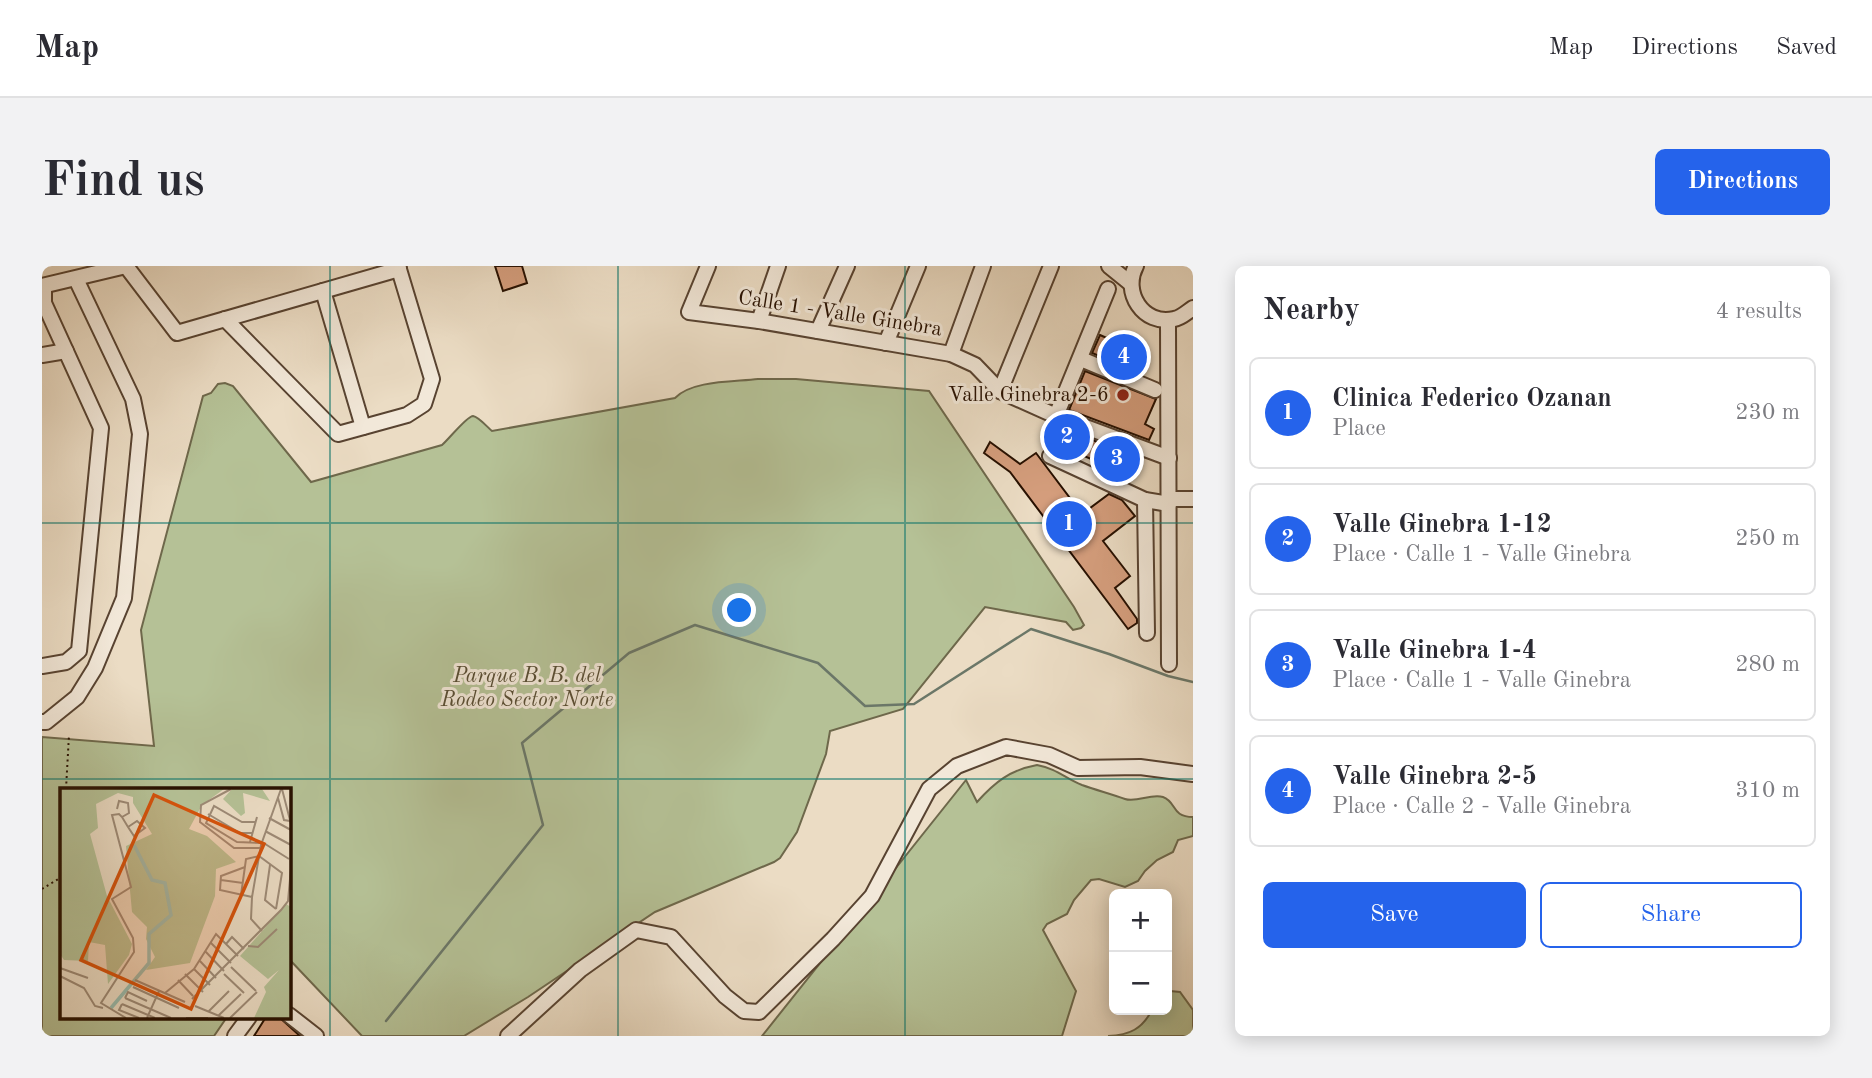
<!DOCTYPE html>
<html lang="en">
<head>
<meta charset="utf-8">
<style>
	:root { --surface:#fff; --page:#f2f2f3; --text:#2b2b33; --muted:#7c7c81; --line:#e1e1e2; --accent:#2563eb }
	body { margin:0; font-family:"Old Standard TT",serif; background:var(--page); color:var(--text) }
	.controls { position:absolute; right:21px; bottom:21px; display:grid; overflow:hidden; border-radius:10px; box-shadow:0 4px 18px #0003 }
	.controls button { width:63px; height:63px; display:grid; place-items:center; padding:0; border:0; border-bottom:2px solid var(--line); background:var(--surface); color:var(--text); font:35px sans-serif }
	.you { position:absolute; left:698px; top:345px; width:24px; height:24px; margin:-18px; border:5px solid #fff; border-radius:50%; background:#1a73e8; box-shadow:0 0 0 10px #1a73e833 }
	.badge { display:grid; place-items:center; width:46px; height:46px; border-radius:50%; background:var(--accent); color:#fff; font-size:23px; font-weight:700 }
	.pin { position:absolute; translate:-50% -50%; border:4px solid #fff; box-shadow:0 2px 7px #0006 }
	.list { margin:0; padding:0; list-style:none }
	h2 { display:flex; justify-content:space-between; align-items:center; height:91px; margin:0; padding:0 28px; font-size:30px }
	h2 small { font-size:23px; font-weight:400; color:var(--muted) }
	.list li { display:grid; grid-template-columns:46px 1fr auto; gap:21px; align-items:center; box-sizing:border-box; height:112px; margin:0 14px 14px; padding:0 14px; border:2px solid var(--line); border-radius:10px }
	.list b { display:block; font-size:26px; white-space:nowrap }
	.list p { margin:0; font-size:23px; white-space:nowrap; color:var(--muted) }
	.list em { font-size:23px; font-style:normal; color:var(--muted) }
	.actions { display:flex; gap:14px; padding:21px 28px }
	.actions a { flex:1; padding:16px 0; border:2px solid var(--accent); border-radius:10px; text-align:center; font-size:24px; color:var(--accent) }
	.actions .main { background:var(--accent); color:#fff }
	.map { position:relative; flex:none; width:1151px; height:770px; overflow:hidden; border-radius:10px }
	header { display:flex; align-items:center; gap:42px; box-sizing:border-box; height:98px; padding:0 35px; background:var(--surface); border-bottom:2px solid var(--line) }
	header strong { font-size:33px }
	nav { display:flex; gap:38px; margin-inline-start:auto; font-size:24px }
	.intro { display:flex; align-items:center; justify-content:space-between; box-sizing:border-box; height:168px; padding:0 42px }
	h1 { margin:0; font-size:49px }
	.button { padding:18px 32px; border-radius:10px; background:var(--accent); color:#fff; font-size:24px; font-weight:700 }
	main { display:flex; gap:42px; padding:0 42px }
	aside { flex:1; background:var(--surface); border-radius:10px; box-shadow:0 4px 18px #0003 }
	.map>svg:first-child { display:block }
</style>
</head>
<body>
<header>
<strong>Map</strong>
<nav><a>Map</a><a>Directions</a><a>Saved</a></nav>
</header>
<div class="intro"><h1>Find us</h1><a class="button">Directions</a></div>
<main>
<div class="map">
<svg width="1151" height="770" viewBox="0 0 1151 770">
	<rect width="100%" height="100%" fill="#ebdcc4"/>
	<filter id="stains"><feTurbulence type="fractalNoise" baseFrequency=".00286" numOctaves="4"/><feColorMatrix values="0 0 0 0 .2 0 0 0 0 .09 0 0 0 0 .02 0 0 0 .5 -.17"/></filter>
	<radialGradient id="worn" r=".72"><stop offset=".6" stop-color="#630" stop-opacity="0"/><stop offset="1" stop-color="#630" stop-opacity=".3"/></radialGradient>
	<!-- green -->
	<g fill="#b5c196" stroke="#6e684b" stroke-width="2">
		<path d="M716 113H754L887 125 1032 341 1042 359 1039 362 1031 364 1024 356 943 341 861 443 788 465 784 488 755 566 738 592 732 596 613 646 486 731 422 770H320L247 693V523H19V751H185L172 770H0V471L112 480 99 364 161 130 169 127 176 118 183 117 191 120 269 216 400 179C407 173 425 150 431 150 437 151 445 161 450 165L633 132C650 114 693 116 716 113Z"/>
		<path d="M995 499C1016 503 1022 512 1040 519 1054 524 1069 528 1083 533 1095 537 1109 527 1121 531 1135 536 1129 551 1151 551V570L1136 574 1131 586 1115 594 1103 605 1096 615 1083 621 1057 613 1049 614 1032 634 1025 648 1005 658 1001 664 1034 725 1020 770H720L924 514 935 536C953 516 968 504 995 499Z"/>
		<path d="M1128 725 1138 726 1151 744V770H1066C1088 769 1100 763 1110 744H1125V726Z"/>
	</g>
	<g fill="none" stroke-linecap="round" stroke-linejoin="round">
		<!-- stream -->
		<path stroke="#6b7768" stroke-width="2.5" d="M344 755 501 559 480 477 587 387 653 359 776 397 823 440 872 438 989 363 1067 388 1126 410 1151 416"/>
	</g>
	<!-- building -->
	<g fill="#d49d7c" stroke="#271000" stroke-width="2">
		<path d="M453 0H480L485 17 461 25Z"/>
		<path d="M1058 69 1103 89 1095 106 1050 87Z"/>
		<path d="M1043 105 1114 133 1103 158 1112 163 1107 174 1027 144Z"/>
		<path d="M1011 159 1095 191 1087 209 1004 174Z"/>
		<path d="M948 176 978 198 994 187 1040 248 1067 228 1080 234 1093 250 1061 275 1088 310 1073 322 1095 353V357L1086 363 968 206 942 187Z"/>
		<path d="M224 751H237L258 770H212Z"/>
	</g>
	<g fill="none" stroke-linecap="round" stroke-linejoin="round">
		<!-- minor casing -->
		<g stroke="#584331" stroke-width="18">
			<g id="minor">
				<path d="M84 0 135 67 357 3"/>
				<path d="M666 0 647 46 717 55 909 88 933 99 958 125 1014 150 1127 192"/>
				<path d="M1067 0 1088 17"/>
				<path d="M1094 0C1080 26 1101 60 1132 53 1139 52 1145 46 1151 42"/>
				<path d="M0 20 84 0"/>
				<path d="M281 25 321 161"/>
				<path d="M183 53 296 168 365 149 382 138 390 113 356 0"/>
				<path d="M1126 54 1127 398"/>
				<path d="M717 55 736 0"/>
				<path d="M776 65 805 0"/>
				<path d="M844 77 876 0"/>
				<path d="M909 88 941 0"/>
				<path d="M0 89 24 85"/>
				<path d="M1039 93 1113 124"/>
				<path d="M958 125 1009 0"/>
				<path d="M1014 150 1066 23"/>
				<path d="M1008 190 1103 234 1127 238"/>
				<path d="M1127 233H1151"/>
				<path d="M1103 234 1105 367"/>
				<path d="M0 400 24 396 37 385 59 162 2 37V20"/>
				<path d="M0 456H4L35 431 53 402 82 332 98 168 91 133 34 13"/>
				<path d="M247 749 274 770"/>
				<path d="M193 770 207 751"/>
				<path d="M466 770 538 704 594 664 629 671 683 730 702 745 717 746 791 673 830 630 887 523 915 500 964 481 1007 489 1036 502 1098 501 1151 508"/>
			</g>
		</g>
		<!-- path -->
		<g stroke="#271000" stroke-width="2" stroke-dasharray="2 3.5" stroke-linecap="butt">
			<path d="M24 523 27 469"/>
			<path d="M0 623 18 612 19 599"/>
		</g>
		<!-- minor -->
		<use href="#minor" stroke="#f2e8d9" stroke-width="14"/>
	</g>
	<!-- grid -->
	<path fill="none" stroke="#0f766e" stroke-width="2" stroke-opacity="0.55" d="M288 0V770M576 0V770M863 0V770M0 257H1151M0 513H1151"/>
	<!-- markers -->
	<circle fill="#8f2418" stroke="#f2e8d9" stroke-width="2.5" cx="1081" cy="129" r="7"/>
	<g text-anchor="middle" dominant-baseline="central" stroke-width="6" stroke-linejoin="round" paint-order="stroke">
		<!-- street labels -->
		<g font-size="21" fill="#271000" stroke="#f2e8d9">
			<text transform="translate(798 48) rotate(9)">Calle 1 - Valle Ginebra</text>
		</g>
		<!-- poi labels -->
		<g font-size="21" fill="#271000" stroke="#f2e8d9" text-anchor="end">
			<text x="1067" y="129">Valle Ginebra 2-6</text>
		</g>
		<!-- park labels -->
		<g font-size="21" font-style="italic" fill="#594e34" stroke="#f2e8d9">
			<text x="485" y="410">Parque B. B. del<tspan x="485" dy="24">Rodeo Sector Norte</tspan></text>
		</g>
	</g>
	<!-- overview -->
	<g transform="translate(18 522)">
		<rect width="231" height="231" fill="#ebdcc4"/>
		<path d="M0 1H164L142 17 129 41 147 48 176 74 156 81 155 108 130 175 86 182 95 169 86 151 87 139 72 124 66 58 92 46 73 15V9L58 5 36 16 38 40 30 46 47 108 72 156 69 167 48 196 45 157 29 154 28 173 4 172 0 166ZM172 1H202L210 13 183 5 185 25 181 28 163 11ZM226 116 231 119V230H194L206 204 204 199 219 182 208 191 180 168Z" fill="#b5c196"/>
		<path fill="none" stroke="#99bcae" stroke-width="3.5" d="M51 220 89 175V146L111 127 105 95 92 92 74 57"/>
		<path fill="none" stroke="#9d8a76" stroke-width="2" d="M171 1 141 17 140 34 174 60H200M222 1 231 36M218 10 224 32 230 33M57 21 59 13 68 15 69 25 62 29M148 26 180 45H193M209 30 231 42M196 34H182L154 18 146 35 177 54 201 55M205 43 231 57M190 54 197 29M202 54 229 71M210 77 205 112 216 121M185 79 161 88 160 102 192 109M161 92 183 95M181 107 186 71 199 68 222 85 216 121M202 143 191 131 192 109 201 57 221 1M151 155 171 175M166 156 172 149 184 161M188 158 198 159 217 141M145 163 164 183M139 172 156 190M171 179 196 203M0 180 28 190M134 181 150 197M125 186 143 204M164 186 184 205M0 188 24 200 35 218 43 220M75 192 125 214M118 192 133 208M73 199 119 220M105 205 134 181 156 146 178 168M65 210 111 230M65 210 68 204 87 213M132 211 221 122 228 113 231 80M62 216 95 230M62 216 59 222 79 230M135 218 164 230M149 223 169 203M158 228 181 206M66 230 41 215 74 164 73 150 52 111 71 99 52 27 59 26 62 29 68 39 74 48 85 40 77 33 68 39M87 230 99 203M126 230H148M170 230 197 204"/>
		<path fill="#d5520b" fill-opacity="0.15" stroke="#d5520b" stroke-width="3.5" d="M94 7 204 56 131 221 21 172Z"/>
		<rect width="231" height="231" fill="none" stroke="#271000" stroke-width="3.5"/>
	</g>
	<rect width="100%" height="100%" filter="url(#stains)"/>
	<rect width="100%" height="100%" fill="url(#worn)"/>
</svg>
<div class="controls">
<button>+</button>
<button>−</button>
</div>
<div class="you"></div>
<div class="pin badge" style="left:1027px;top:258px">1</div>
<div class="pin badge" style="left:1025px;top:171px">2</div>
<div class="pin badge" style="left:1075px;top:193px">3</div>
<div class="pin badge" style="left:1082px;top:91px">4</div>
</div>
<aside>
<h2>Nearby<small>4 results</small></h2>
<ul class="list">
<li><span class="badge">1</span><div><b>Clinica Federico Ozanan</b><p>Place</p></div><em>230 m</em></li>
<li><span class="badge">2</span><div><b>Valle Ginebra 1-12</b><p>Place · Calle 1 - Valle Ginebra</p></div><em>250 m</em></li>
<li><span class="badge">3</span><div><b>Valle Ginebra 1-4</b><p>Place · Calle 1 - Valle Ginebra</p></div><em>280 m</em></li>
<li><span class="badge">4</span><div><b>Valle Ginebra 2-5</b><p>Place · Calle 2 - Valle Ginebra</p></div><em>310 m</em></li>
</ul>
<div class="actions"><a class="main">Save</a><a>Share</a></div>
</aside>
</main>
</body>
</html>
